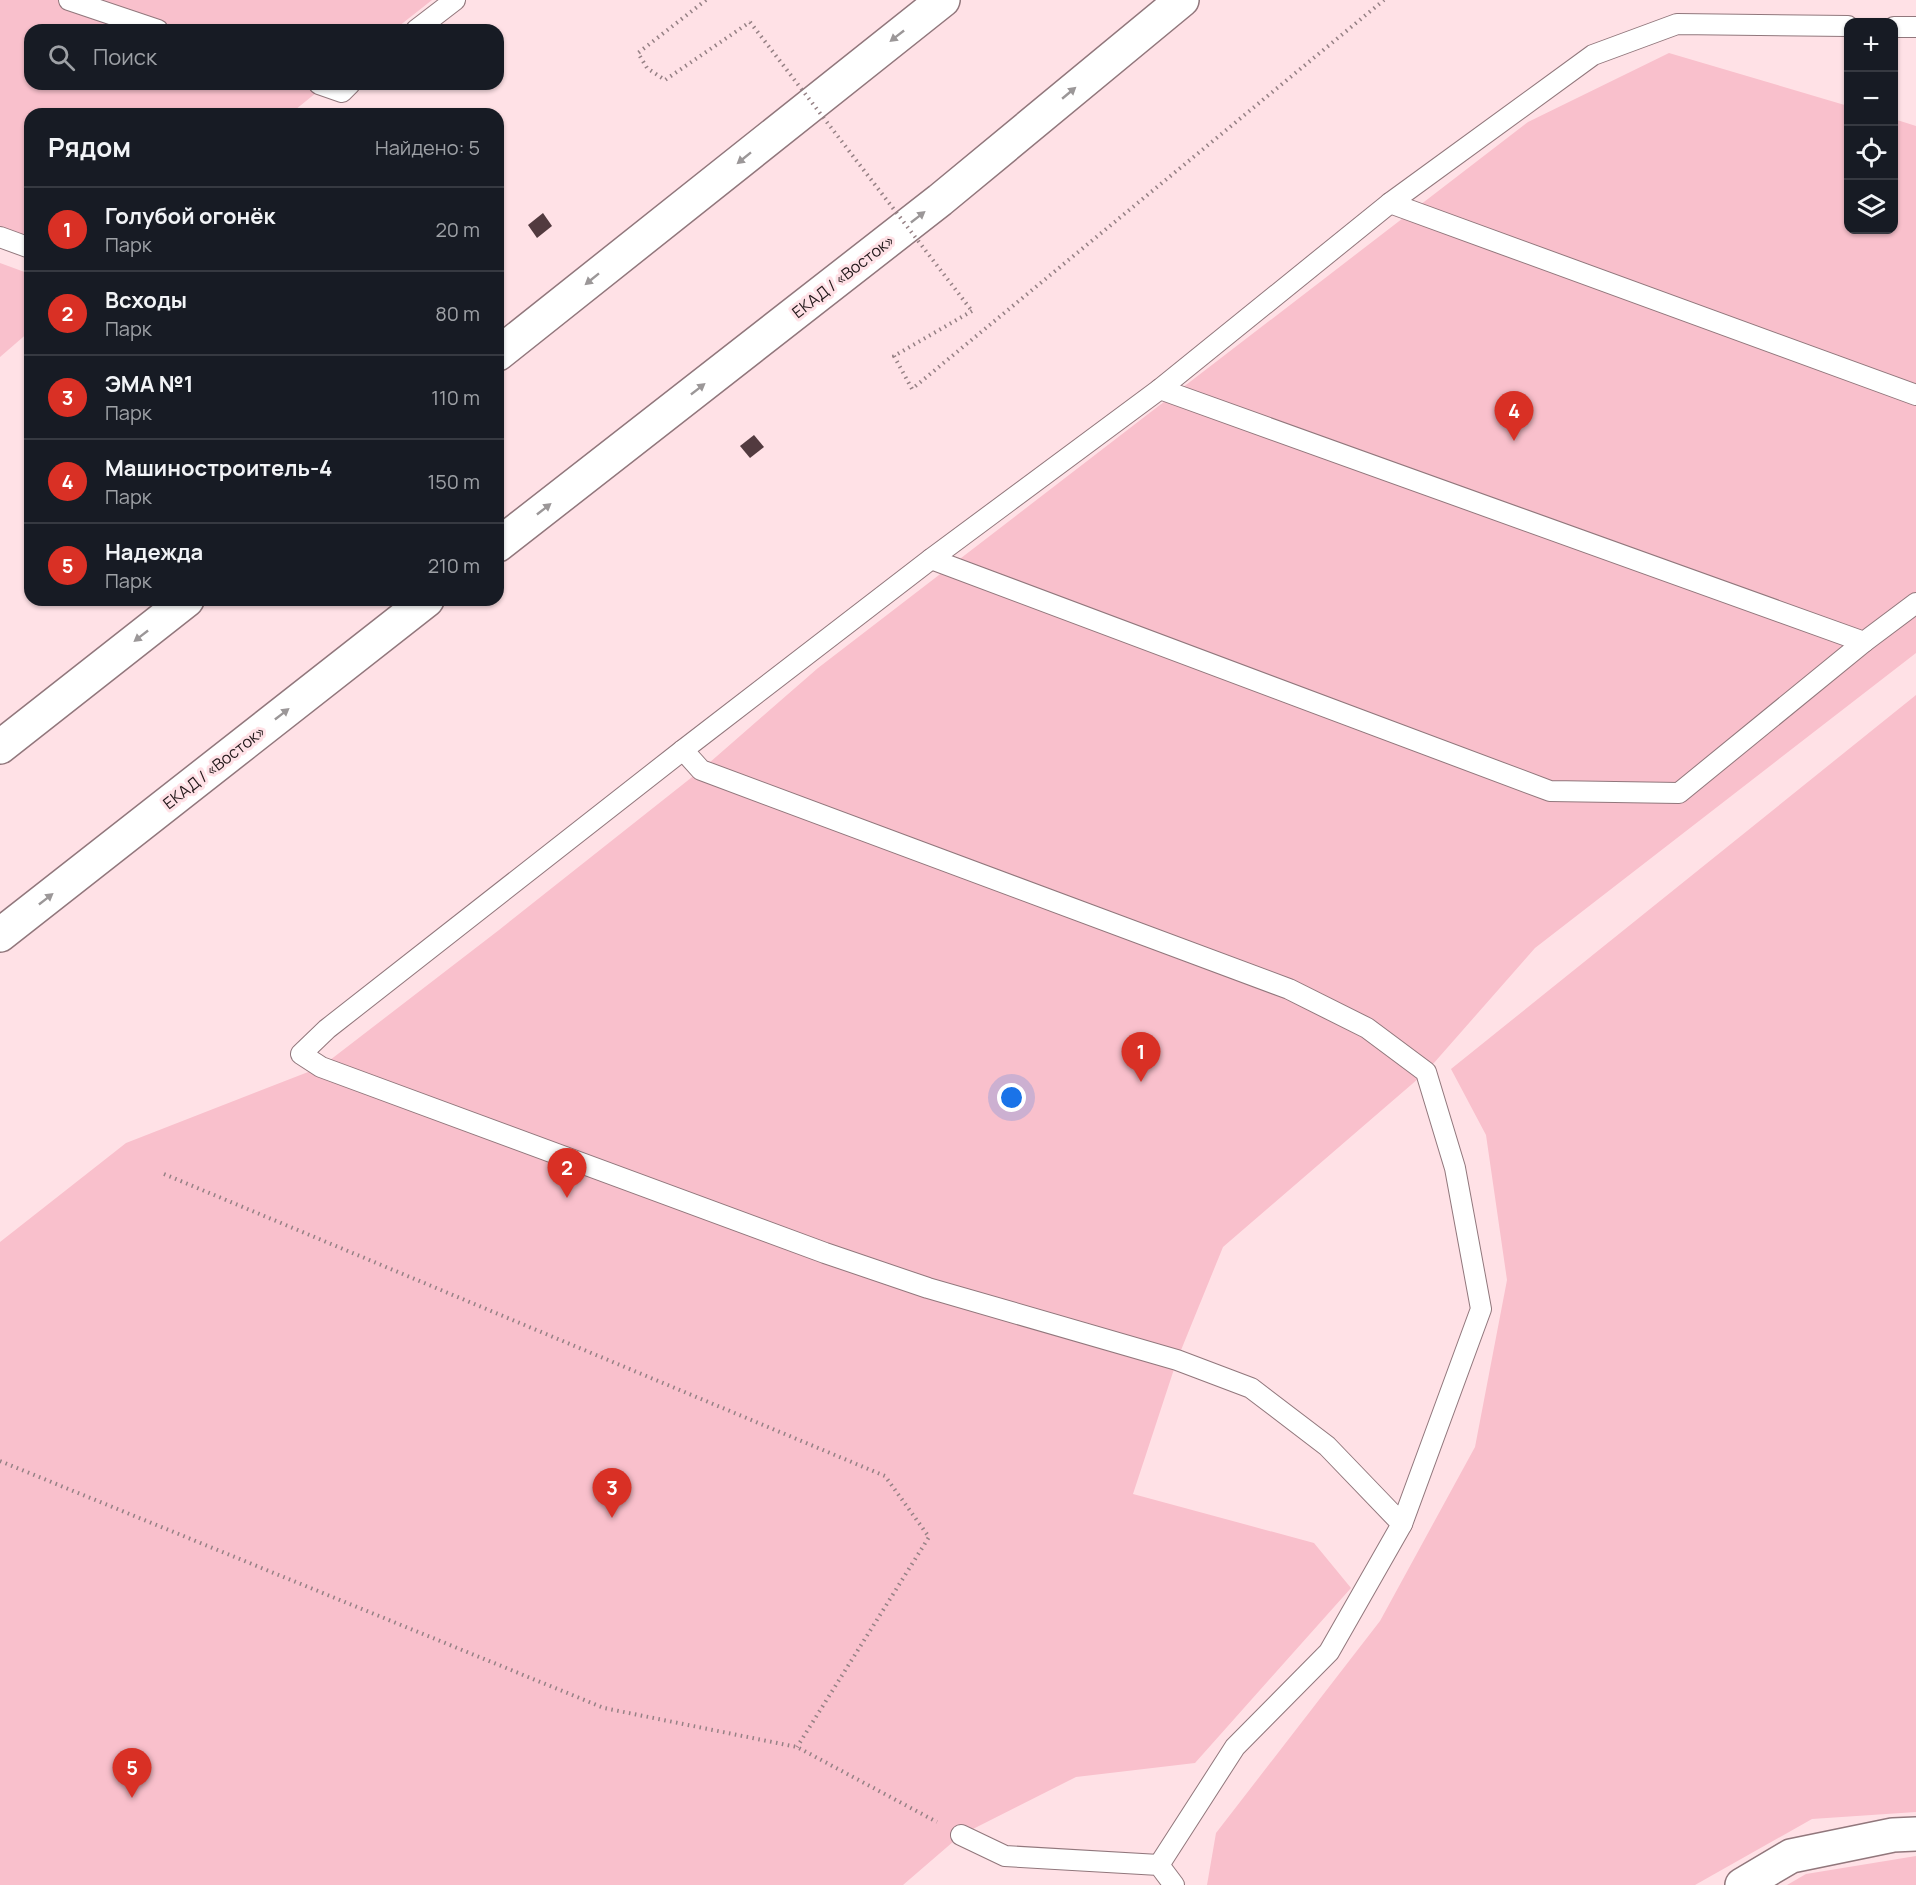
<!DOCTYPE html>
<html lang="ru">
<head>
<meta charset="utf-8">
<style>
	:root { --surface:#171b24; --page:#242831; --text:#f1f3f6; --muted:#9ea1a6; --line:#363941; --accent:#d93025 }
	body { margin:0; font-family:Manrope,sans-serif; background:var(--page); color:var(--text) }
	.controls { position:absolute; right:18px; top:18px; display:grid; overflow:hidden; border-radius:12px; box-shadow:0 2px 4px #0004 }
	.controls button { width:54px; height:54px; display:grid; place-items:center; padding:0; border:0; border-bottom:2px solid var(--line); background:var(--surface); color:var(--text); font:30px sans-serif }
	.you { position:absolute; left:1012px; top:1098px; width:21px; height:21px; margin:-15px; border:4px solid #fff; border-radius:50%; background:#1a73e8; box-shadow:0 0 0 9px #1a73e833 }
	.badge { display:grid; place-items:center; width:39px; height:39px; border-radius:50%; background:var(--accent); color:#fff; font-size:20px; font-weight:700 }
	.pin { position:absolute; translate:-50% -50px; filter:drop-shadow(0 2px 3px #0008) }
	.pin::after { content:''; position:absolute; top:32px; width:21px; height:18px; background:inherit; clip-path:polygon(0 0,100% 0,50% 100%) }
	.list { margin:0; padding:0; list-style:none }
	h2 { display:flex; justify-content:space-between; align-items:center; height:78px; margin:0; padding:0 24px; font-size:26px }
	h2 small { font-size:20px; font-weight:400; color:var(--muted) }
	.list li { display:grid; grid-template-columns:39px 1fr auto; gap:18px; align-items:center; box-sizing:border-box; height:84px; padding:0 24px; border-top:2px solid var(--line) }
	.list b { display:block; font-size:22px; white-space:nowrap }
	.list p { margin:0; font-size:20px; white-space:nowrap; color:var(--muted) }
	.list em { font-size:20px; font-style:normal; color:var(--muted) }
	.icon { flex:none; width:33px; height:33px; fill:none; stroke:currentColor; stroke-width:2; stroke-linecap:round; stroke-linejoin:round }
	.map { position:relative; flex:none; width:1916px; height:1885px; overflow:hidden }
	.search { position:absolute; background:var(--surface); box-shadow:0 2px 4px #0004; left:24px; top:24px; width:480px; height:66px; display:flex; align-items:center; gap:15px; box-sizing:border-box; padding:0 21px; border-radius:18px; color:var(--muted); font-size:22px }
	.panel { position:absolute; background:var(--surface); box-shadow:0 2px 4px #0004; left:24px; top:108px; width:480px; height:498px; border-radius:18px }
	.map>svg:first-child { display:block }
</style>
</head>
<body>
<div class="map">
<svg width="1916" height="1885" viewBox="0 0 1916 1885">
	<rect width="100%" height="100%" fill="#ffe1e6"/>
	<!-- green -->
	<g fill="#f9c0cc">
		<path d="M0 0H432L394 30H30V84H327L290 114H30V254L0 242Z"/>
		<path d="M1669 53 1848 106V230H1894V119L1916 126V653L1535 948 1426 1072 1223 1247 1177 1360 1133 1494 1314 1543 1351 1588 1195 1763 1076 1777 961 1835 903 1885H0V1242L126 1143 321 1067 499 930 701 770 818 668 1528 122Z"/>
		<path d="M0 263 30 274V331L0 357Z"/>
		<path d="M1916 695V1812L1812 1819 1695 1885H1207L1216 1833 1380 1621 1475 1447 1507 1280 1486 1135 1451 1069Z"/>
		<path d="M1916 1856V1885H1787L1806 1874Z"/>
	</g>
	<!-- building -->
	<g fill="#523a3f">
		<path d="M543 213 552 226 537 238 528 225Z"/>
		<path d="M754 435 764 447 750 458 740 446Z"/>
	</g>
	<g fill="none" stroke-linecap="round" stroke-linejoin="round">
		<!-- service casing -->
		<g stroke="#91777c" stroke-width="22">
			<g id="service">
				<path d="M69 0 158 30"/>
				<path d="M1894 27H1916"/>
				<path d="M416 30 455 0"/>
				<path d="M319 84 342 92 350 84"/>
				<path d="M1390 203 1916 395"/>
				<path d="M0 237 30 248"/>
				<path d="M1160 389 1864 642 1916 603"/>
				<path d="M931 559 1550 791 1679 793 1864 642"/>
				<path d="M683 750 701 770 1289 989 1367 1028 1426 1072 1455 1168 1481 1309 1402 1524"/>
				<path d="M961 1835 1005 1856 1159 1865 1174 1885"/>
				<path d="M1159 1865 1235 1747 1329 1652 1402 1524 1327 1446 1251 1388 1177 1360 928 1288 825 1253 321 1067 301 1054 327 1029 683 750 931 559 1160 389 1390 203 1593 55 1677 24 1848 26"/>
			</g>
		</g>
		<!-- minor casing -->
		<g stroke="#91777c" stroke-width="36">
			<path id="minor" d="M1742 1885 1791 1856 1893 1835 1916 1834"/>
		</g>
		<!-- trunk casing -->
		<g stroke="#91777c" stroke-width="36">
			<g id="trunk">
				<path d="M498 354 943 0"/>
				<path d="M498 545 940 200 1182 0"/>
				<path d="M0 747 187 600"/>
				<path d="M0 935 427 600"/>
			</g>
		</g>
		<!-- path -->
		<g stroke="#968185" stroke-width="4" stroke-dasharray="1.5 4.5" stroke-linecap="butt">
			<path d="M706 0 638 53 647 68 665 80 750 22"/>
			<path d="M972 311 894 356 912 389 1384 0"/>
			<path d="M164 1174 885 1476 929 1537 797 1747"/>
			<path d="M0 1461 604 1708 797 1747 937 1822"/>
		</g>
		<!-- service -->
		<use href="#service" stroke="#fff" stroke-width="20"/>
		<!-- minor -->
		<use href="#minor" stroke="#fff" stroke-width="33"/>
		<!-- trunk -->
		<use href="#trunk" stroke="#fff" stroke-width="33"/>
		<!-- path-bridge -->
		<path stroke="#968185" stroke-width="4" stroke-dasharray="1.5 4.5" stroke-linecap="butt" d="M750 22 972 311"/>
	</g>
	<!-- one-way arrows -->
	<defs><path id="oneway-solid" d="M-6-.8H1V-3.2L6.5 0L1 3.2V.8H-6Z" transform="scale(1.5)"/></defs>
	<g fill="#9b9798">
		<use href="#oneway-solid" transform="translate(897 36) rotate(142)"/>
		<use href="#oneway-solid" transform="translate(1069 93) rotate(-40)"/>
		<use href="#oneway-solid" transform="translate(744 158) rotate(141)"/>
		<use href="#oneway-solid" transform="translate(918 217) rotate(-38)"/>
		<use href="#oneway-solid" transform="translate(592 279) rotate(141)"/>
		<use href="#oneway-solid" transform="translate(698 389) rotate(-38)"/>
		<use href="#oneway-solid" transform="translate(544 509) rotate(-38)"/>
		<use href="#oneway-solid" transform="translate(141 636) rotate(142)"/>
		<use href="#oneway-solid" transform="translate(282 714) rotate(-38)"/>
		<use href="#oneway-solid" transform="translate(46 899) rotate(-38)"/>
	</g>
	<g text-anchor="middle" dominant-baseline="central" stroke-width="6" stroke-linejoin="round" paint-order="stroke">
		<!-- street labels -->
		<g font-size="16" fill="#211719" stroke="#ffe1e6">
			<text transform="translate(843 276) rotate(-38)">ЕКАД / «Восток»</text>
			<text transform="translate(214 767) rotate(-38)">ЕКАД / «Восток»</text>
		</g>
	</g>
</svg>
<div class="controls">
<button>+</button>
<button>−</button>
<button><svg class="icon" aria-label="locate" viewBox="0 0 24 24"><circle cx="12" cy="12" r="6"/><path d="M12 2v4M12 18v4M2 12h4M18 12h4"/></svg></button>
<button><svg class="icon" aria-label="layers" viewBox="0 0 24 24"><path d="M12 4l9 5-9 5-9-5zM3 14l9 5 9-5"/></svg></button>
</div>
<div class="you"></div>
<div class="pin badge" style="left:1141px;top:1082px">1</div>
<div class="pin badge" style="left:567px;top:1198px">2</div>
<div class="pin badge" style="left:612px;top:1518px">3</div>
<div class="pin badge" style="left:1514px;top:441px">4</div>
<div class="pin badge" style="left:132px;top:1798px">5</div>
<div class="search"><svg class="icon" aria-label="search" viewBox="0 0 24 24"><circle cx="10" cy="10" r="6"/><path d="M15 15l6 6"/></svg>Поиск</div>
<section class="panel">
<h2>Рядом<small>Найдено: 5</small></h2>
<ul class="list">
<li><span class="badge">1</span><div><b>Голубой огонёк</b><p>Парк</p></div><em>20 m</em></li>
<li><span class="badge">2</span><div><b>Всходы</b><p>Парк</p></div><em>80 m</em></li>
<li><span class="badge">3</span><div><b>ЭМА №1</b><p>Парк</p></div><em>110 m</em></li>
<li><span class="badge">4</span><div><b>Машиностроитель-4</b><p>Парк</p></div><em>150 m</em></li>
<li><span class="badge">5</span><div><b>Надежда</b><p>Парк</p></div><em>210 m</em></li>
</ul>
</section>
</div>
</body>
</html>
